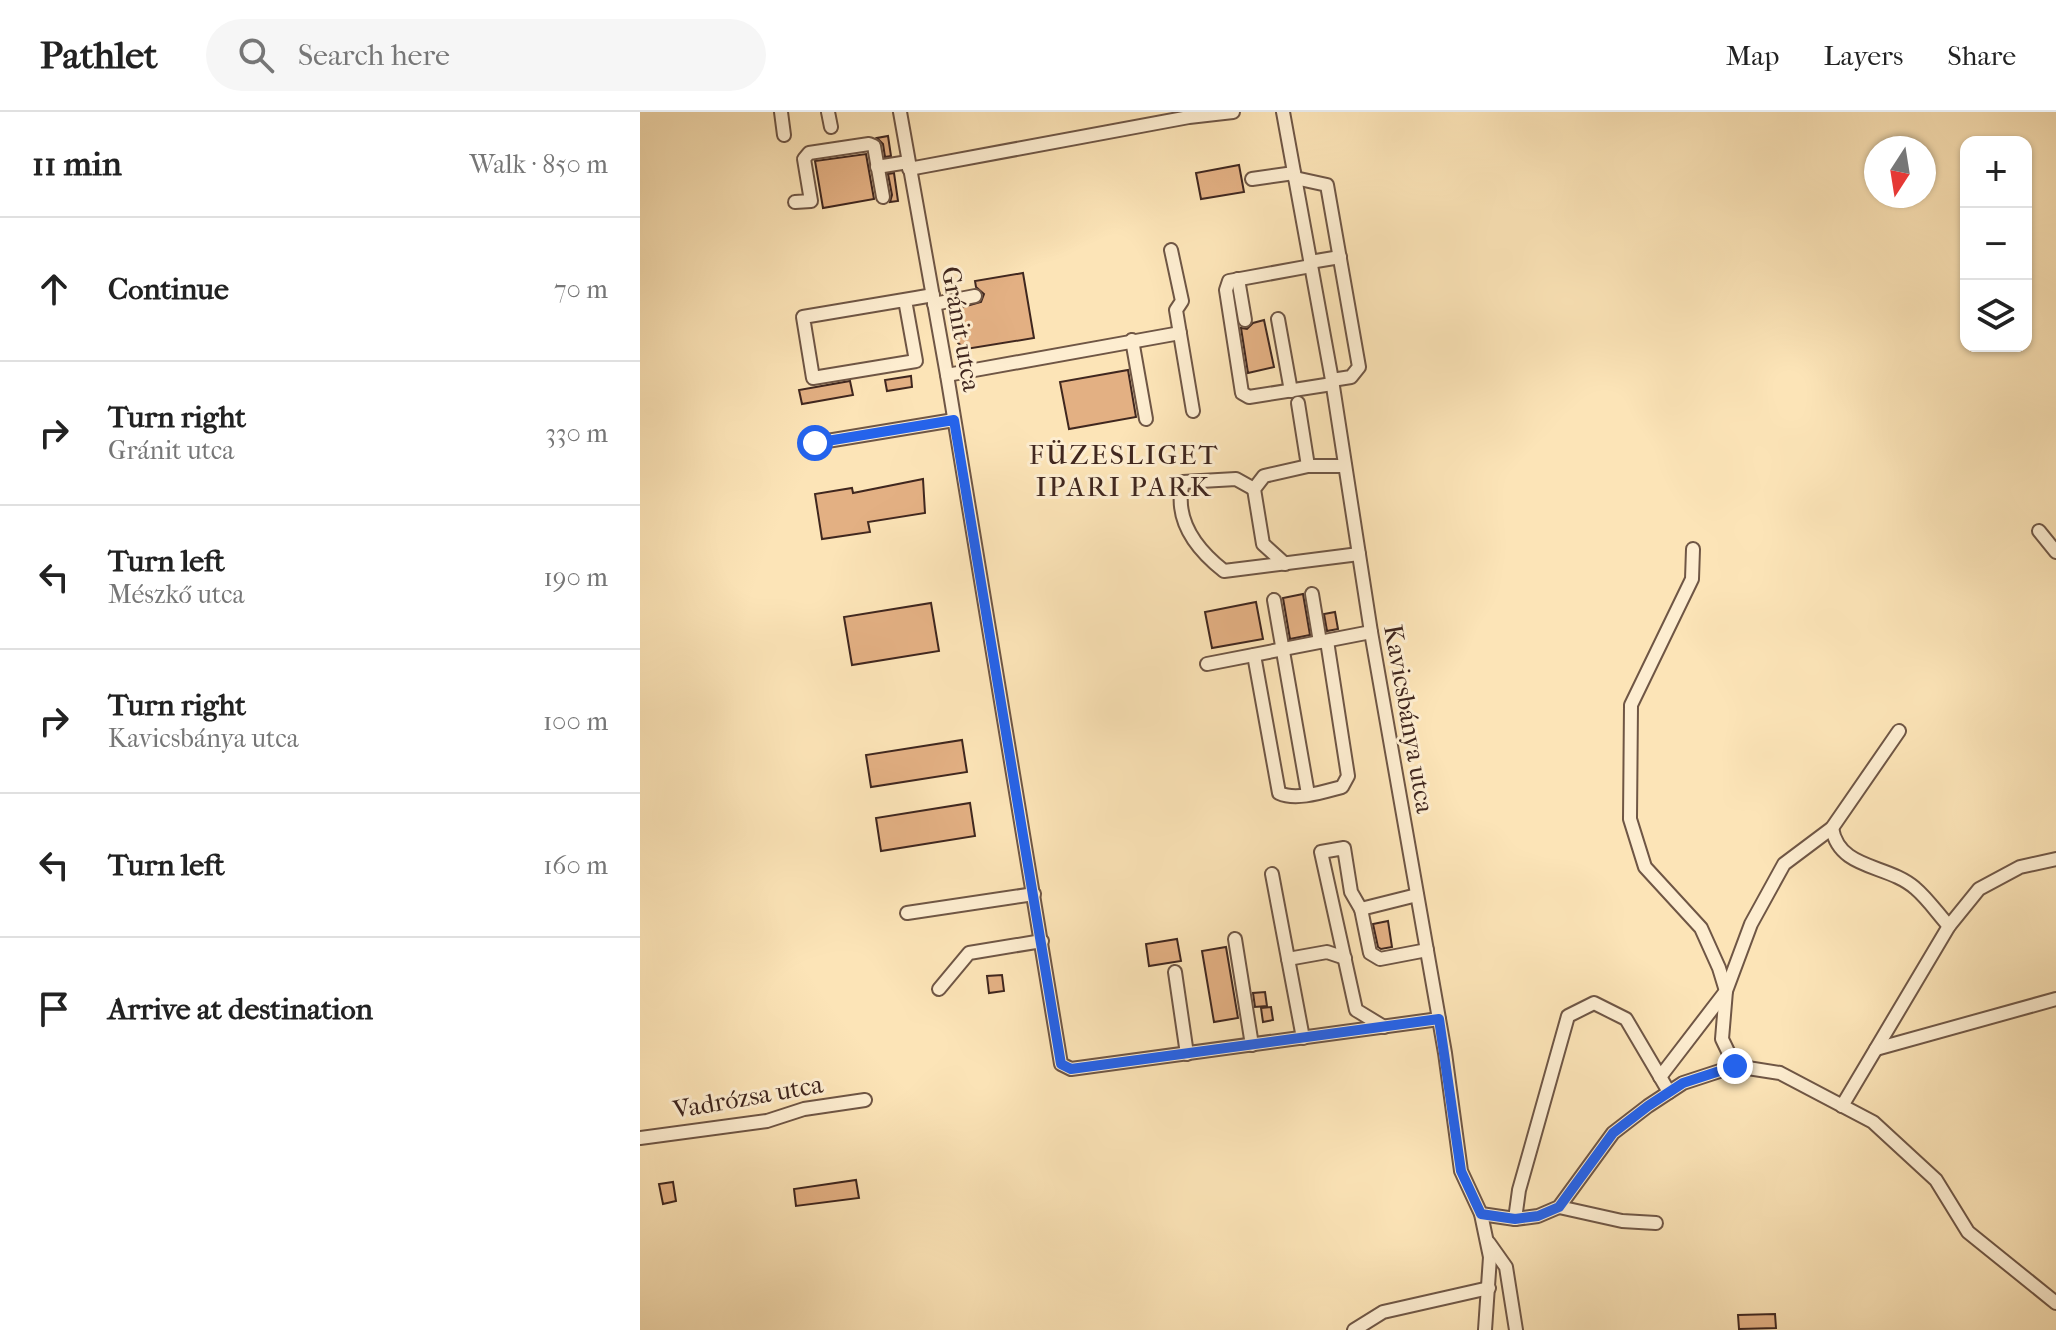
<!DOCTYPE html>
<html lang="en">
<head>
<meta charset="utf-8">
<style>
	:root { --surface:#fff; --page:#f6f6f6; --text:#222; --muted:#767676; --line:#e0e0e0 }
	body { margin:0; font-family:"IM FELL French Canon",serif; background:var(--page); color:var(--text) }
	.controls { position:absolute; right:24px; top:24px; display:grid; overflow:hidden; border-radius:16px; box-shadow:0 2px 6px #0004 }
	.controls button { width:72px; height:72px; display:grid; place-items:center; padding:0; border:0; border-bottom:2px solid var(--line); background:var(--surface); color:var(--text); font:40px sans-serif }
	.compass { position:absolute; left:1224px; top:24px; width:72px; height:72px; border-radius:50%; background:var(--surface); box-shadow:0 2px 6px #0004; rotate:192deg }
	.stop { position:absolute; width:24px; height:24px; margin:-18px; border:6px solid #2563eb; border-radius:50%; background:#fff }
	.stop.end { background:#2563eb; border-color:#fff; box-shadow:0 2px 8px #0008 }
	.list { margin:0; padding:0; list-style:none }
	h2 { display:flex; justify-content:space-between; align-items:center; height:104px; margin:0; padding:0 32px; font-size:34px }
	h2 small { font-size:26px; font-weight:400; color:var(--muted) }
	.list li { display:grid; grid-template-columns:52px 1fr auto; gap:24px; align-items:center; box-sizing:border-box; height:144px; padding:0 32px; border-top:2px solid var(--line) }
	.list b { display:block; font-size:30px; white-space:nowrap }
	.list p { margin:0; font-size:26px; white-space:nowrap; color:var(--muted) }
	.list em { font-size:26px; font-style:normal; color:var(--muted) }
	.icon { flex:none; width:44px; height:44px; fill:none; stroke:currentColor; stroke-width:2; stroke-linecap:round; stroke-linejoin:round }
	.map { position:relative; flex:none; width:1416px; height:1218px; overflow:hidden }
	header { display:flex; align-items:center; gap:48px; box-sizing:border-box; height:112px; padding:0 40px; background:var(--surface); border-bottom:2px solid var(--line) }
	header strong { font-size:38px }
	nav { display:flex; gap:44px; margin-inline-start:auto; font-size:28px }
	.search { width:560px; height:72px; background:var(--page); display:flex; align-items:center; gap:20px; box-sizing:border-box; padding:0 28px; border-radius:44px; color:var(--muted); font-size:30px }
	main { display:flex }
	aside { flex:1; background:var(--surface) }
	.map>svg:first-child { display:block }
</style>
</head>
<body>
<header>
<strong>Pathlet</strong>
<div class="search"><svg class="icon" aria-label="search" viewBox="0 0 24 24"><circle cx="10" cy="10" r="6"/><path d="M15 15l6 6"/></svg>Search here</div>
<nav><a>Map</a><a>Layers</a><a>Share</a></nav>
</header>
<main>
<aside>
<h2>11 min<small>Walk · 850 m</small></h2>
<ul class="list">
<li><svg class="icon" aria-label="ahead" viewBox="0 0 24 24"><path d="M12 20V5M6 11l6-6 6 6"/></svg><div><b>Continue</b></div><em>70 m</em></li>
<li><svg class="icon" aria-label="right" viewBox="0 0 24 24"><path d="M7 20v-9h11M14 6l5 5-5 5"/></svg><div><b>Turn right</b><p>Gránit utca</p></div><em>330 m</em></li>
<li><svg class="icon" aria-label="left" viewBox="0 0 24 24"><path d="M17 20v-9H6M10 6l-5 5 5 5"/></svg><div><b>Turn left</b><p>Mészkő utca</p></div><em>190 m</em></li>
<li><svg class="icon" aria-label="right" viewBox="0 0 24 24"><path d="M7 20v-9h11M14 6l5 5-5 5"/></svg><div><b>Turn right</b><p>Kavicsbánya utca</p></div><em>100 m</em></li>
<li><svg class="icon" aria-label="left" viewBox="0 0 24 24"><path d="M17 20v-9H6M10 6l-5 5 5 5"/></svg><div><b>Turn left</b></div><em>160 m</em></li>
<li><svg class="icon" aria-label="arrive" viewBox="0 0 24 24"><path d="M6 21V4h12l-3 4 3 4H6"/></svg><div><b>Arrive at destination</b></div></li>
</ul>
</aside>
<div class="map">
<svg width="1416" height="1218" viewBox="0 0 1416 1218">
	<rect width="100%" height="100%" fill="#fce4b7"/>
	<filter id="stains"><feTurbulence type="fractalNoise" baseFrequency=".0025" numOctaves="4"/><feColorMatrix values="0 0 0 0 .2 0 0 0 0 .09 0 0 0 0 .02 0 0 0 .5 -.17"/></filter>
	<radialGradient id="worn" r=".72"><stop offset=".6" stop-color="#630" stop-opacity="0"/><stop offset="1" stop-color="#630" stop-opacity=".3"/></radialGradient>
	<!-- building -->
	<g fill="#e3b083" stroke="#40271f" stroke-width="2">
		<path d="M248 24 251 44 245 45 243 32 237 26Z"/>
		<path d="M226 42 234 87 183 96 175 49Z"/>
		<path d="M599 53 604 80 561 87 556 61Z"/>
		<path d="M254 61 258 89 250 90 252 83 248 62Z"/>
		<path d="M383 161 394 226 326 237 318 231 312 198 341 190 344 182 336 175 335 169Z"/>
		<path d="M624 208 634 255 608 261 601 216 607 217 613 211Z"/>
		<path d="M488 258 496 305 429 317 420 270Z"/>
		<path d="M271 264 272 275 247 279 245 268Z"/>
		<path d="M210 269 213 283 162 292 159 278Z"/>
		<path d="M283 367 285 401 228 410 230 420 182 427 175 382 212 376 213 381Z"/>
		<path d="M663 482 670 523 650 527 643 486Z"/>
		<path d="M616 490 623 527 572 536 565 500Z"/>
		<path d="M291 491 299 539 212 553 204 505Z"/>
		<path d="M695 500 698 517 687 519 684 502Z"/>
		<path d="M322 628 327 660 231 675 226 643Z"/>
		<path d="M330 691 335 724 241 739 236 706Z"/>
		<path d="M748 809 752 835 741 837 738 835 733 812Z"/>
		<path d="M537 827 541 849 509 854 506 832Z"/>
		<path d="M586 835 598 906 574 910 562 839Z"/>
		<path d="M362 863 364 879 349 881 347 864Z"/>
		<path d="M625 880 627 894 615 895 613 881Z"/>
		<path d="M631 895 633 908 623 910 621 896Z"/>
		<path d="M216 1068 219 1086 156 1094 154 1077Z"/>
		<path d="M33 1070 36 1089 23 1092 19 1072Z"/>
		<path d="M1135 1202 1136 1216 1099 1217 1098 1203Z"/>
	</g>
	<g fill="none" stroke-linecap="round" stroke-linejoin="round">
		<!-- minor casing -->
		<g stroke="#6f5645" stroke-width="16">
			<g id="minor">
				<path d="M141 0 144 23"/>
				<path d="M188 0 191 15"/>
				<path d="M260 0 307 263 421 952 431 957 799 907"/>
				<path d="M643 0 692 268 731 520 805 941 821 1059 841 1102 850 1145 845 1218"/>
				<path d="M237 55 268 50"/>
				<path d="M269 57 549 5 593 0"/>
				<path d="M655 66 687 73 719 255 711 265 692 268"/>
				<path d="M612 67 654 61"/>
				<path d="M155 90 171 89 164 47 169 41 229 32 234 34 243 85"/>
				<path d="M531 138 542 189 536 198 553 299"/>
				<path d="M670 150 700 145"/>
				<path d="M671 154 589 169 586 178 602 281 609 285 692 272"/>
				<path d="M598 167 605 208"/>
				<path d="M265 188 276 249 173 266 163 205 276 186 293 183"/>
				<path d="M294 192 335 184"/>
				<path d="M638 207 651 279"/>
				<path d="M492 228 506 307"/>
				<path d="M307 263 540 221"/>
				<path d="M658 291 668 354H705"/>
				<path d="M175 331 314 308"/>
				<path d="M614 377 596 367 543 370C533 408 556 437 584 459L719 442"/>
				<path d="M1399 419 1416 440"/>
				<path d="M1053 437 1052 467 991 593 990 707 1005 755 1061 816 1079 856 1086 879 1082 927 1095 954"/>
				<path d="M645 452 623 432 614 377 624 364 668 354"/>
				<path d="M672 482 680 530"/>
				<path d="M634 488 668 682"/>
				<path d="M614 543 639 681C656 689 683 680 702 675L708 664 687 529"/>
				<path d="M567 552 731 520"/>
				<path d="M1192 716C1199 758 1248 752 1275 776 1288 787 1298 802 1309 814"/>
				<path d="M632 762 663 926"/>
				<path d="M777 783 721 797 730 841 740 847 787 838"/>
				<path d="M722 799 711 780 704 736 681 740 716 898 744 915"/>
				<path d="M267 801 394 782"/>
				<path d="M595 827 612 933"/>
				<path d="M648 847 687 840 705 846"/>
				<path d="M535 860 547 942"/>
				<path d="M299 877 329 841 402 829"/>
				<path d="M1236 937 1416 887"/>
				<path d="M1020 965 1086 879 1111 812 1144 752 1192 716 1259 619"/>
				<path d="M1202 994 1309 814 1339 777 1380 755 1416 747"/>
				<path d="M0 1026 127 1009 164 997 225 988"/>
				<path d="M919 1095 982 1109 1016 1111"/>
				<path d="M841 1102 875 1107 898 1104 919 1095 973 1021 1008 994 1043 971 1095 954 1140 961 1233 1010 1296 1068 1328 1120 1416 1191"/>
				<path d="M875 1107 879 1078 928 904 954 891 986 907 1029 980"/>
				<path d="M849 1131 866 1155 876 1218"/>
				<path d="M714 1218 743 1200 849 1176"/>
			</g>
		</g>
		<!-- minor -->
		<use href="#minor" stroke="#fdedd0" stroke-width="12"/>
	</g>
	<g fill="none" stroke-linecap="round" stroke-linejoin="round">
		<!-- route -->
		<path stroke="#2563eb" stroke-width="10" d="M175 331 314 308 421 952 431 957 799 907 821 1059 841 1102 875 1107 898 1104 919 1095 973 1021 1008 994 1043 971 1095 954"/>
	</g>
	<g text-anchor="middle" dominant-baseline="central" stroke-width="6" stroke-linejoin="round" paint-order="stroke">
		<!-- street labels -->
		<g font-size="26" fill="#40271f" stroke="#fdedd0">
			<text transform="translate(321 217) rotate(80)">Gránit utca</text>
			<text transform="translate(769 607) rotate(80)">Kavicsbánya utca</text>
			<text transform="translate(108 985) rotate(-10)">Vadrózsa utca</text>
		</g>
		<!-- neighbourhood labels -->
		<g font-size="28" letter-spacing="2" fill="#40271f" stroke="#fdedd0">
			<text x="484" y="342">FÜZESLIGET<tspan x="484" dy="32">IPARI PARK</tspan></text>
		</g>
	</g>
	<rect width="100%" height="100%" filter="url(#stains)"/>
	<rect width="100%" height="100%" fill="url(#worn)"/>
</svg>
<div class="controls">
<button>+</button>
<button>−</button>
<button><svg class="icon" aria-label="layers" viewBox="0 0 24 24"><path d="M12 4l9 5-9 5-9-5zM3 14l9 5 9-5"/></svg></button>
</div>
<svg class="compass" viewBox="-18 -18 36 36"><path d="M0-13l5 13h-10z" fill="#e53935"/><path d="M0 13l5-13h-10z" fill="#767676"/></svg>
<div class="stop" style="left:175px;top:331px"></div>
<div class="stop end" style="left:1095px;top:954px"></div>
</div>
</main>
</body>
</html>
